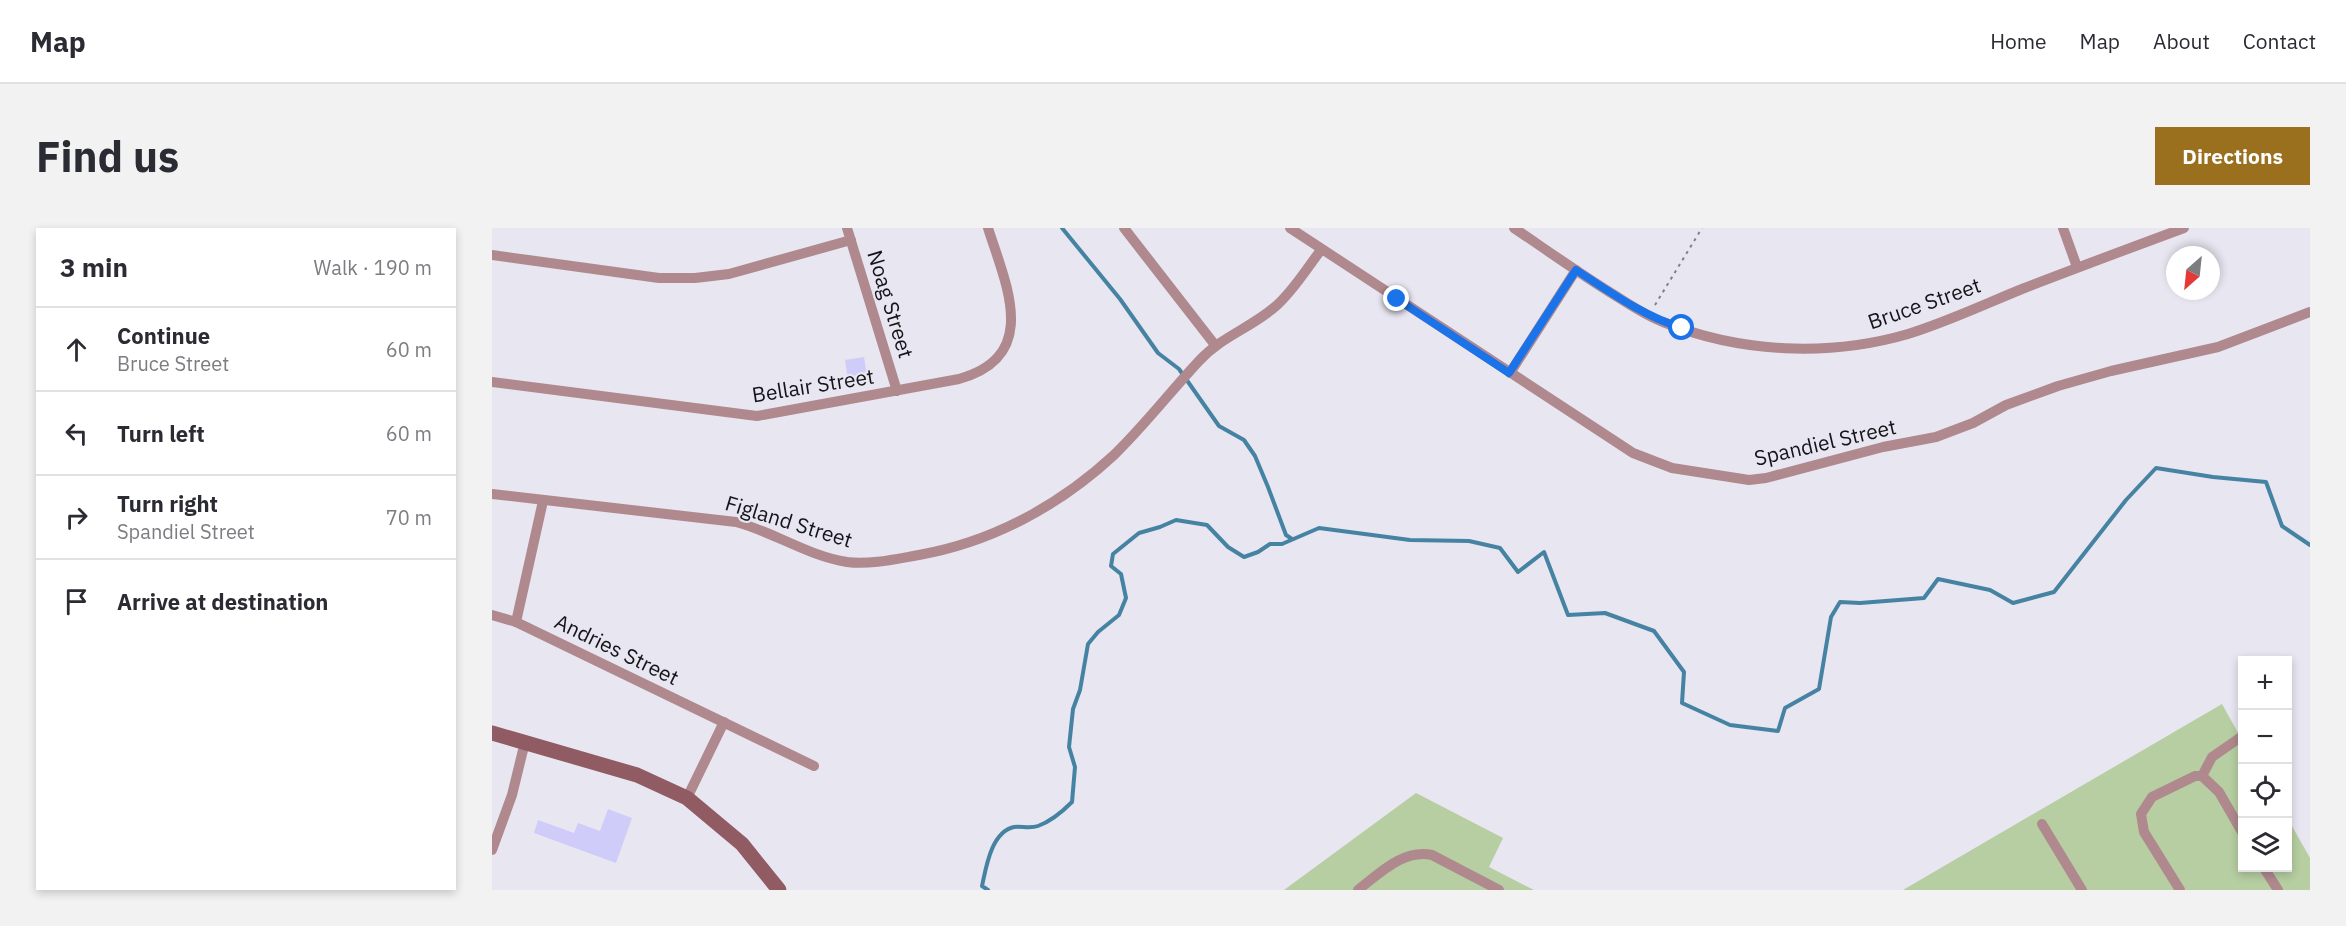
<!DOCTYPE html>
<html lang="en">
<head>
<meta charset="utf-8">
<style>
	:root { --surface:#fff; --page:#f2f2f3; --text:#2b2b33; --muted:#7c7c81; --line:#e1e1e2; --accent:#9a6f1e }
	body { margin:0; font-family:"IBM Plex Sans",sans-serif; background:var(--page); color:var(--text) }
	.controls { position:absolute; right:18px; bottom:18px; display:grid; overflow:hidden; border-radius:0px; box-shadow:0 3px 9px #0003 }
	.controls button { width:54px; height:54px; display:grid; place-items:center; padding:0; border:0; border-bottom:2px solid var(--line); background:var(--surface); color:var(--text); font:30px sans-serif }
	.compass { position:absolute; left:1674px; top:18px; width:54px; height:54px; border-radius:50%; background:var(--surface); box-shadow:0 3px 9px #0003; rotate:207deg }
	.stop { position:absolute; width:18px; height:18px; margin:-14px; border:4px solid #1a73e8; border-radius:50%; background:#fff }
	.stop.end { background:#1a73e8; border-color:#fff; box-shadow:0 2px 6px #0008 }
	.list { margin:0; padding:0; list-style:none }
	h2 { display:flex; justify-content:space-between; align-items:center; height:78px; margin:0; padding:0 24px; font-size:26px }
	h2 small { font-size:20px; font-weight:400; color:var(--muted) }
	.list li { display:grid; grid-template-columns:39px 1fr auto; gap:18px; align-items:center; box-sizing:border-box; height:84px; padding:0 24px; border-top:2px solid var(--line) }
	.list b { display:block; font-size:22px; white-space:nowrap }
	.list p { margin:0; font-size:20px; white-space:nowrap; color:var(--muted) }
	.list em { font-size:20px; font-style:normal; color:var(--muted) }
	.icon { flex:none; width:33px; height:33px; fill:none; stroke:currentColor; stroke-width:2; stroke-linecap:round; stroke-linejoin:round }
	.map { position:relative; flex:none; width:1818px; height:662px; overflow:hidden; border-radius:0px }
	header { display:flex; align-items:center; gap:36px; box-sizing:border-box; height:84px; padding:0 30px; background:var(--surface); border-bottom:2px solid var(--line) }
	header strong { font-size:28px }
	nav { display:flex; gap:33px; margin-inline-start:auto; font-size:21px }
	.intro { display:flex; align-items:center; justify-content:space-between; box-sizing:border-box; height:144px; padding:0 36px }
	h1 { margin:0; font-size:42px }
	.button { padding:15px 27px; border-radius:0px; background:var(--accent); color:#fff; font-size:21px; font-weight:700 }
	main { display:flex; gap:36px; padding:0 36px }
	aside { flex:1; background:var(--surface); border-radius:0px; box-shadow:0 3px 9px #0003 }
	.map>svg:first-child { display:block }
</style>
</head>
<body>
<header>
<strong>Map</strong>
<nav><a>Home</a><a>Map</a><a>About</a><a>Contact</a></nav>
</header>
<div class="intro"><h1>Find us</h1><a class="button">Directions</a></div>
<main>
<aside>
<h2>3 min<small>Walk · 190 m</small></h2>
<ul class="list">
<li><svg class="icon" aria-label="ahead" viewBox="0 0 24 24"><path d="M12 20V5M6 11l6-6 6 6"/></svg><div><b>Continue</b><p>Bruce Street</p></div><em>60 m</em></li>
<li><svg class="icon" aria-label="left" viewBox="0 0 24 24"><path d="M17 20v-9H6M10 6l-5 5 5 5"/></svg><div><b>Turn left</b></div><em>60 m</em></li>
<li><svg class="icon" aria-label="right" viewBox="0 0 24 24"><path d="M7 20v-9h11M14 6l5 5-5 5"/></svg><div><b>Turn right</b><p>Spandiel Street</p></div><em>70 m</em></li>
<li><svg class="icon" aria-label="arrive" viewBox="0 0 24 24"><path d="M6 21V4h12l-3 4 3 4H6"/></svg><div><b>Arrive at destination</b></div></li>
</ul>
</aside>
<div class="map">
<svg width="1818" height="662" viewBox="0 0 1818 662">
	<rect width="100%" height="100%" fill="#e7e6f1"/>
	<!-- green -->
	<g fill="#b6cea2">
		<path d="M1730 476 1750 512V640H1796V591L1818 630V662H1411Z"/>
		<path d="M924 565 1011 610 997 639 1042 662H792Z"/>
	</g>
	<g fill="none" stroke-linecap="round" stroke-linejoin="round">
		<!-- stream -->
		<g stroke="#4683a2" stroke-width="4">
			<path d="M570 0 628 71 666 125 687 141 727 198 752 212 763 228 776 259 794 307 800 311"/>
			<path d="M496 662 490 658C494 640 499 604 522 599 530 598 538 601 546 598 560 593 570 584 580 574L583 539 577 519 581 481 588 462 596 416 606 404 627 387 634 370 629 346 619 338 621 326 647 305 668 299 684 292 715 297 736 319 752 329 766 324 778 316H790L827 300 918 312 977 313 1008 320 1026 344 1052 324 1076 387 1113 385 1162 403 1192 444 1190 475 1238 497 1286 503 1293 480 1327 461 1339 389 1348 374 1368 375 1432 370 1446 351 1498 362 1521 375 1562 364 1634 272 1664 240 1721 249 1774 254 1790 298 1818 317"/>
		</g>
	</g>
	<!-- building -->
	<g fill="#cfccf9">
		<path d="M372 129 375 149 356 152 353 132Z"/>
		<path d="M116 581 140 590 124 635 42 605 46 592 82 605 86 595 108 603Z"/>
	</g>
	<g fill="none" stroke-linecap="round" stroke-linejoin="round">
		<!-- path -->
		<path stroke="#828189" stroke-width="2" stroke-dasharray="3 4.5" stroke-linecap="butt" d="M1163 77 1210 0"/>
		<!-- street -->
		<g stroke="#af898e" stroke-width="10">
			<path d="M355 0 405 163"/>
			<path d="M632 0 723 117"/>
			<path d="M798 0 1141 225 1180 240 1257 252 1274 250 1391 219 1444 209 1481 195 1514 177 1566 158 1619 143 1726 119 1818 84"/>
			<path d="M1022 0C1053 21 1084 43 1116 63 1134 74 1152 87 1171 94 1249 125 1337 129 1416 106 1455 94 1493 76 1530 61 1584 40 1638 20 1692 0"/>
			<path d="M1571 0 1585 39"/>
			<path d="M0 27 167 50H203L237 46 359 12"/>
			<path d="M1018 145 1084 42"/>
			<path d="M0 154 265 188 467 151C549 128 514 57 496 0"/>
			<path d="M0 266 244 294C282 304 316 328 355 334 378 337 404 331 427 327 500 314 567 278 622 227 652 198 678 164 707 133 730 108 759 100 784 78 802 62 815 40 829 22"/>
			<path d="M0 387 24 394 322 538"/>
			<path d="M24 394 51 273"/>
			<path d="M1710 548 1720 529 1749 509"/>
			<path d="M195 570 232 494"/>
			<path d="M1550 596 1590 662"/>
			<path d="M0 622 20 567 33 514"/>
			<path d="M1772 640 1786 662"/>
			<path d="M866 662C888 645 911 621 940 627L1007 662"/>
			<path d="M1688 662 1652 604 1649 586 1660 569 1703 548H1710L1727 564 1750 604"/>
		</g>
		<!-- secondary -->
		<path stroke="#905b63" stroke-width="15" d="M0 505 145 547 195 570 250 616 287 662"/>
	</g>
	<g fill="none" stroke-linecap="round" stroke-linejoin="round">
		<!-- route -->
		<path stroke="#1a73e8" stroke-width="8" d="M905 71 1017 145 1084 42C1118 64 1151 88 1190 100"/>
	</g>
	<g text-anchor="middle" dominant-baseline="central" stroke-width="4.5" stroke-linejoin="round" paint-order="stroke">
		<!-- street labels -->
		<g font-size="21" fill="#151519" stroke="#e7e6f1">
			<text transform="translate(1432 75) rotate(-19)">Bruce Street</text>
			<text transform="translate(399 76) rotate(73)">Noag Street</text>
			<text transform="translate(321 157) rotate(-9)">Bellair Street</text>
			<text transform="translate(1333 214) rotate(-13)">Spandiel Street</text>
			<text transform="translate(297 293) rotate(17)">Figland Street</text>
			<text transform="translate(125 421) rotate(26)">Andries Street</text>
		</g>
	</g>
</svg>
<div class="controls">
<button>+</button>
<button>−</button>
<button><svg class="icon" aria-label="locate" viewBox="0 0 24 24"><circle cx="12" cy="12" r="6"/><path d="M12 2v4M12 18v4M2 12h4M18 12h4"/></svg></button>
<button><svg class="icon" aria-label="layers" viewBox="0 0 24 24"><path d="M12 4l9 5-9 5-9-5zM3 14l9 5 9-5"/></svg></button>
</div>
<svg class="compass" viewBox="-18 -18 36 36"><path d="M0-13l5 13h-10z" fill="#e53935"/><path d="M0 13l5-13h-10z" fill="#7c7c81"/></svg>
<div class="stop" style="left:1190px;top:100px"></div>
<div class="stop end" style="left:905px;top:71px"></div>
</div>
</main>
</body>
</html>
